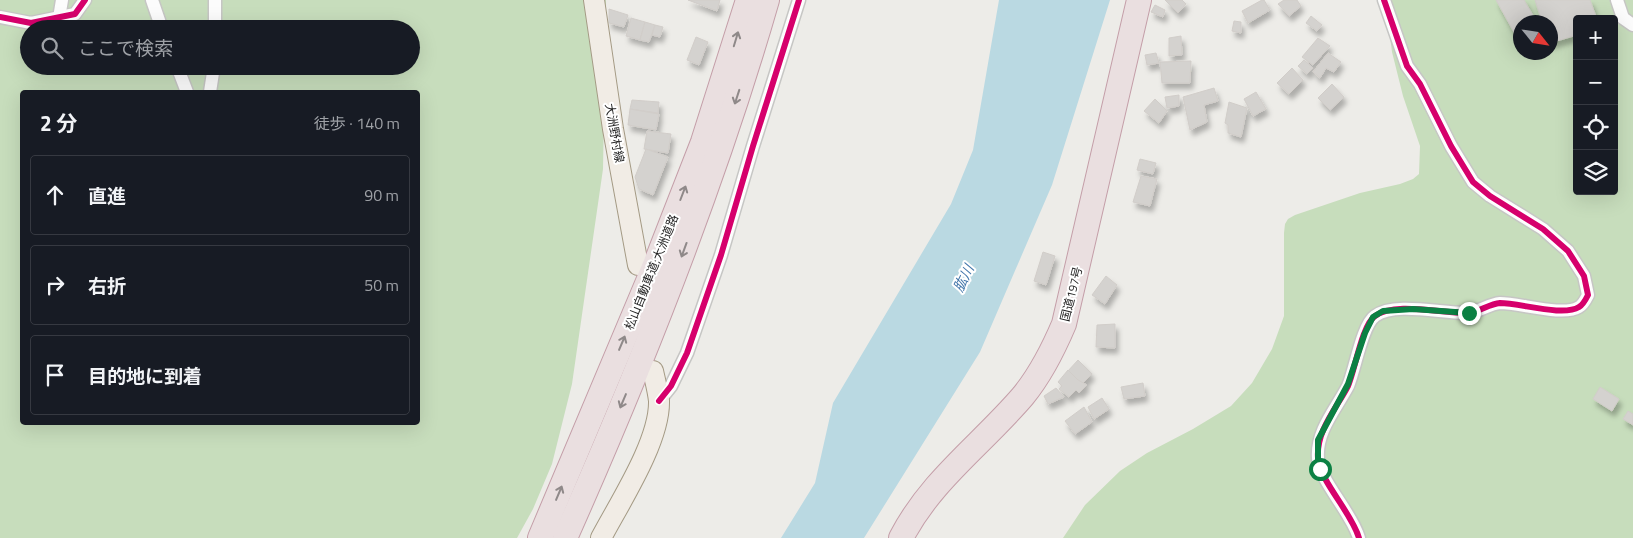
<!DOCTYPE html>
<html lang="ja">
<head>
<meta charset="utf-8">
<style>
	:root { --surface:#171b24; --page:#20242c; --text:#f1f3f6; --muted:#9ea1a6; --line:#363941 }
	body { margin:0; font-family:"Titillium Web","Noto Sans JP",sans-serif; background:var(--page); color:var(--text) }
	.controls { position:absolute; right:15px; top:15px; display:grid; overflow:hidden; border-radius:5px; box-shadow:0 5px 20px #0002 }
	.controls button { width:45px; height:45px; display:grid; place-items:center; padding:0; border:0; border-bottom:1px solid var(--line); background:var(--surface); color:var(--text); font:25px sans-serif }
	.compass { position:absolute; left:1513px; top:15px; width:45px; height:45px; border-radius:50%; background:var(--surface); box-shadow:0 5px 20px #0002; rotate:120deg }
	.stop { position:absolute; width:15px; height:15px; margin:-11px; border:4px solid #0b8043; border-radius:50%; background:#fff }
	.stop.end { background:#0b8043; border-color:#fff; box-shadow:0 1px 5px #0008 }
	.list { margin:0; padding:0; list-style:none }
	h2 { display:flex; justify-content:space-between; align-items:center; height:65px; margin:0; padding:0 20px; font-size:21px }
	h2 small { font-size:16px; font-weight:400; color:var(--muted) }
	.list li { display:grid; grid-template-columns:32px 1fr auto; gap:15px; align-items:center; box-sizing:border-box; height:80px; margin:0 10px 10px; padding:0 10px; border:1px solid var(--line); border-radius:5px }
	.list b { display:block; font-size:19px; white-space:nowrap }
	.list em { font-size:16px; font-style:normal; color:var(--muted) }
	.icon { flex:none; width:28px; height:28px; fill:none; stroke:currentColor; stroke-width:2; stroke-linecap:round; stroke-linejoin:round }
	.map { position:relative; flex:none; width:1633px; height:538px; overflow:hidden }
	.search { position:absolute; background:var(--surface); box-shadow:0 5px 20px #0002; left:20px; top:20px; width:400px; height:55px; display:flex; align-items:center; gap:12px; box-sizing:border-box; padding:0 18px; border-radius:28px; color:var(--muted); font-size:19px }
	.panel { position:absolute; background:var(--surface); box-shadow:0 5px 20px #0002; left:20px; top:90px; width:400px; height:335px; border-radius:5px }
	.map>svg:first-child { display:block }
</style>
</head>
<body>
<div class="map">
<svg width="1633" height="538" viewBox="0 0 1633 538">
	<defs>
		<filter id="shadow"><feDropShadow dx="3" dy="5.5" stdDeviation="2.5" flood-color="#0004"/></filter>
	</defs>
	<rect width="100%" height="100%" fill="#edece8"/>
	<!-- forest -->
	<g fill="#c7ddbc" fill-rule="evenodd">
		<path d="M0 0H606L603 169 572 384 552 464 533 509 517 538H0ZM29 29H411V66H29ZM22 92H418V422H22Z"/>
		<path d="M1392 0H1633V538H1063L1085 505 1120 471 1147 453 1193 429 1231 406 1252 383 1272 349 1284 316V233L1285 224 1288 219 1295 215 1360 193 1400 184 1413 179 1419 174 1420 146 1403 96 1392 52 1389 29ZM1577 19H1614V191H1577ZM1520 22H1550V52H1520Z"/>
	</g>
	<!-- water -->
	<path fill="#bad9e2" d="M999 0H1110L1052 185 980 352 864 538H781L815 483 833 403 951 204 973 150Z"/>
	<!-- building -->
	<g fill="#d4d2cf" stroke="#d1cdc9" filter="url(#shadow)">
		<path d="M688 0H720L717 11Z"/>
		<path d="M1165 0H1182L1186 4 1178 13Z"/>
		<path d="M1262 0H1264L1270 10 1248 23 1242 11Z"/>
		<path d="M1284 0H1297L1301 6 1289 16 1278 4Z"/>
		<path d="M1496 0H1524L1537 22H1520V43Z"/>
		<path d="M1535 0H1590L1597 19H1577V35L1550 43V22H1542Z"/>
		<path d="M1155 5 1165 10 1163 17 1151 12Z"/>
		<path d="M609 9 628 15 624 27 609 23Z"/>
		<path d="M1311 16 1322 25 1317 31 1306 23Z"/>
		<path d="M631 18 645 22 640 40 626 36Z"/>
		<path d="M1234 21 1241 22V33L1232 31Z"/>
		<path d="M645 22 655 25 649 42 640 40Z"/>
		<path d="M655 25 663 27 660 37 652 35Z"/>
		<path d="M1181 36 1182 55 1169 56V38Z"/>
		<path d="M696 37 708 42 699 65 687 60Z"/>
		<path d="M1318 38 1330 46 1313 65 1302 57Z"/>
		<path d="M1156 53 1159 63 1147 65 1145 55Z"/>
		<path d="M1328 53 1341 62 1334 72 1326 68 1320 78 1313 72Z"/>
		<path d="M1304 60 1313 68 1307 74 1298 66Z"/>
		<path d="M1191 61 1190 83H1162L1160 62Z"/>
		<path d="M1292 68 1303 80 1289 94 1277 83Z"/>
		<path d="M1332 84 1344 97 1330 110 1318 98Z"/>
		<path d="M1214 88 1218 101 1204 105 1207 122 1190 130 1183 97Z"/>
		<path d="M1256 92 1266 109 1253 116 1244 99Z"/>
		<path d="M1179 95V106L1167 108 1165 97Z"/>
		<path d="M1155 99 1167 111 1159 123 1144 111Z"/>
		<path d="M632 100 659 102 658 113 630 109Z"/>
		<path d="M1229 102 1247 108 1241 137 1228 133V125L1225 123Z"/>
		<path d="M630 109 659 114 656 130 628 125Z"/>
		<path d="M647 131 671 134 668 153 644 149Z"/>
		<path d="M646 149 668 157 653 195 639 189 635 177Z"/>
		<path d="M1140 159 1156 163 1153 174 1137 170Z"/>
		<path d="M1141 176 1157 179 1150 206 1133 202Z"/>
		<path d="M1043 252 1055 256 1046 285 1034 281Z"/>
		<path d="M1106 276 1117 285 1105 304 1092 295Z"/>
		<path d="M1115 324V348L1096 347 1097 325Z"/>
		<path d="M1078 360 1092 374 1082 384 1067 372Z"/>
		<path d="M1068 370 1078 380 1087 385 1079 393 1076 390 1069 397 1059 389 1062 386 1058 382Z"/>
		<path d="M1143 383 1145 396 1124 399 1121 387Z"/>
		<path d="M1600 387 1619 399 1612 411 1593 399Z"/>
		<path d="M1056 388 1064 397 1048 404 1044 396Z"/>
		<path d="M1102 398 1109 409 1094 419 1088 407Z"/>
		<path d="M1084 407 1092 422 1075 434 1065 421Z"/>
		<path d="M1628 411 1633 414V425L1623 419Z"/>
	</g>
	<g fill="none" stroke-linecap="round" stroke-linejoin="round">
		<!-- street casing -->
		<g stroke="#c6c6c4" stroke-width="15">
			<g id="street">
				<path d="M152 0 162 29"/>
				<path d="M215 0V29"/>
				<path d="M1617 0 1623 18 1633 25"/>
				<path d="M0 17 31 23 75 14 85 0"/>
				<path d="M59 18 62 0"/>
				<path d="M177 66 187 92"/>
				<path d="M210 92 214 66"/>
				<path d="M659 401 671 386 687 353 721 255 753 146 799 0"/>
				<path d="M1359 538C1352 513 1319 480 1318 458 1316 431 1336 409 1348 386 1355 370 1362 325 1375 316 1395 301 1443 314 1468 313 1479 312 1489 304 1500 303 1520 303 1563 317 1579 307 1583 305 1586 299 1588 295L1584 276 1568 251 1543 229 1490 196 1473 182 1451 146 1420 84 1407 66 1384 0"/>
			</g>
		</g>
		<!-- primary casing -->
		<g stroke="#a49a84" stroke-width="22">
			<g id="primary">
				<path d="M594 0 613 129 638 265"/>
				<path d="M601 538C620 502 660 441 659 401 658 391 655 380 653 371"/>
			</g>
		</g>
		<!-- highway casing -->
		<g stroke="#c49ea8" stroke-width="26">
			<g id="highway">
				<path d="M540 538 655 265 703 142 748 0"/>
				<path d="M565 538C643 363 714 184 767 0"/>
				<path d="M901 538C931 480 981 445 1023 396 1041 374 1053 350 1064 324L1139 0"/>
			</g>
		</g>
		<!-- street -->
		<use href="#street" stroke="#fcfcfc" stroke-width="12"/>
		<!-- primary -->
		<use href="#primary" stroke="#f1ece5" stroke-width="20"/>
		<!-- highway -->
		<use href="#highway" stroke="#eadfe0" stroke-width="24"/>
		<!-- cycleway casing -->
		<g stroke="#fff" stroke-width="9">
			<g id="cycleway">
				<path d="M0 17 31 23 75 14 85 0"/>
				<path d="M659 401 671 386 687 353 721 255 753 146 799 0"/>
				<path d="M1359 538C1352 513 1319 480 1318 458 1316 431 1336 409 1348 386 1355 370 1362 325 1375 316 1395 301 1443 314 1468 313 1479 312 1489 304 1500 303 1520 303 1563 317 1579 307 1583 305 1586 299 1588 295L1584 276 1568 251 1543 229 1490 196 1473 182 1451 146 1420 84 1407 66 1384 0"/>
			</g>
		</g>
		<!-- cycleway -->
		<use href="#cycleway" stroke="#d6006c" stroke-width="6"/>
	</g>
	<!-- one-way arrows -->
	<defs><path id="oneway-shaft" d="M-6 0H5M1.5-3L5.5 0L1.5 3" fill="none" stroke-width="1.6" stroke-linecap="round" stroke-linejoin="round" transform="scale(1.25)"/></defs>
	<g stroke="#8f8989">
		<use href="#oneway-shaft" transform="translate(736 39) rotate(-73)"/>
		<use href="#oneway-shaft" transform="translate(737 97) rotate(108)"/>
		<use href="#oneway-shaft" transform="translate(683 193) rotate(-69)"/>
		<use href="#oneway-shaft" transform="translate(684 250) rotate(110)"/>
		<use href="#oneway-shaft" transform="translate(622 343) rotate(-67)"/>
		<use href="#oneway-shaft" transform="translate(623 401) rotate(113)"/>
		<use href="#oneway-shaft" transform="translate(559 493) rotate(-67)"/>
	</g>
	<g fill="none" stroke-linecap="round" stroke-linejoin="round">
		<!-- route -->
		<path stroke="#0b8043" stroke-width="6" d="M1320 469 1318 459V440L1348 384 1365 333 1373 317 1383 311 1413 309 1469 313"/>
	</g>
	<g text-anchor="middle" dominant-baseline="central" stroke-width="4" stroke-linejoin="round" paint-order="stroke">
		<!-- street labels -->
		<g font-size="12" fill="#1f1f1f" stroke="#fff">
			<text transform="translate(615 133) rotate(80)">大洲野村線</text>
			<text transform="translate(651 272) rotate(-68)">松山自動車道;大洲道路</text>
			<text transform="translate(1071 294) rotate(-76)">国道197号</text>
		</g>
		<!-- water labels -->
		<g font-size="14" font-style="italic" fill="#4477ab" stroke="#fff">
			<text transform="translate(963 278) rotate(-64)">肱川</text>
		</g>
	</g>
</svg>
<div class="controls">
<button>+</button>
<button>−</button>
<button><svg class="icon" aria-label="locate" viewBox="0 0 24 24"><circle cx="12" cy="12" r="6"/><path d="M12 2v4M12 18v4M2 12h4M18 12h4"/></svg></button>
<button><svg class="icon" aria-label="layers" viewBox="0 0 24 24"><path d="M12 4l9 5-9 5-9-5zM3 14l9 5 9-5"/></svg></button>
</div>
<svg class="compass" viewBox="-18 -18 36 36"><path d="M0-13l5 13h-10z" fill="#e53935"/><path d="M0 13l5-13h-10z" fill="#9ea1a6"/></svg>
<div class="stop" style="left:1320px;top:469px"></div>
<div class="stop end" style="left:1469px;top:313px"></div>
<div class="search"><svg class="icon" aria-label="search" viewBox="0 0 24 24"><circle cx="10" cy="10" r="6"/><path d="M15 15l6 6"/></svg>ここで検索</div>
<section class="panel">
<h2>2 分<small>徒歩 · 140 m</small></h2>
<ul class="list">
<li><svg class="icon" aria-label="ahead" viewBox="0 0 24 24"><path d="M12 20V5M6 11l6-6 6 6"/></svg><div><b>直進</b></div><em>90 m</em></li>
<li><svg class="icon" aria-label="right" viewBox="0 0 24 24"><path d="M7 20v-9h11M14 6l5 5-5 5"/></svg><div><b>右折</b></div><em>50 m</em></li>
<li><svg class="icon" aria-label="arrive" viewBox="0 0 24 24"><path d="M6 21V4h12l-3 4 3 4H6"/></svg><div><b>目的地に到着</b></div></li>
</ul>
</section>
</div>
</body>
</html>
